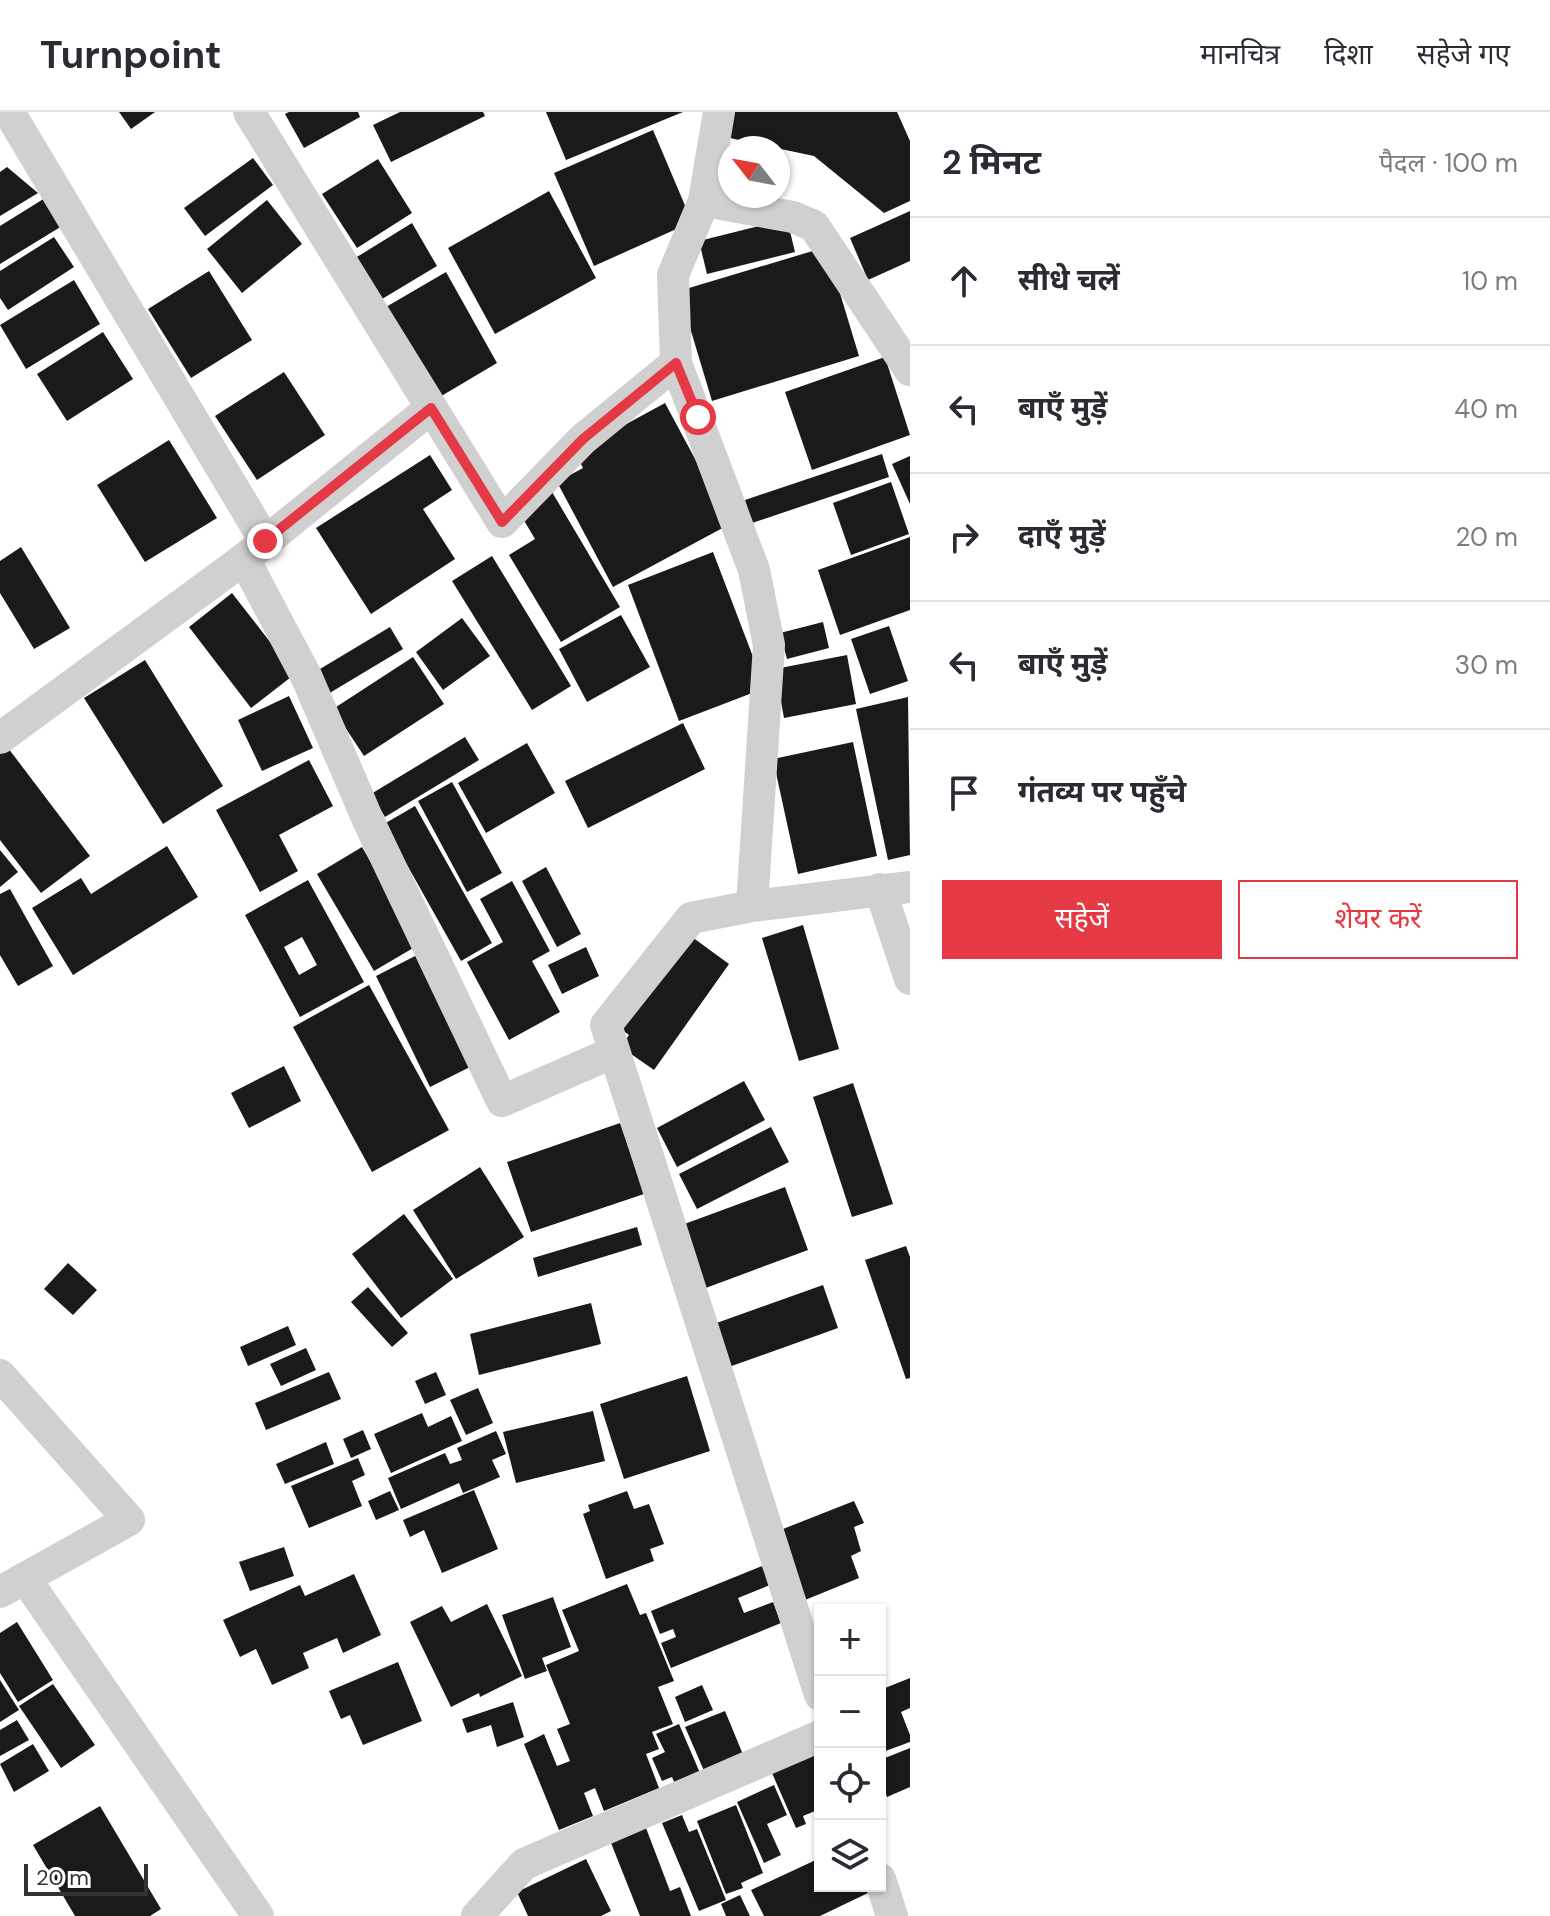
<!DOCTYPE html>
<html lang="hi">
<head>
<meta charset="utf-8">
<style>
	:root { --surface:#fff; --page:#f2f2f3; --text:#2b2b33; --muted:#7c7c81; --line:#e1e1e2; --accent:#e63946 }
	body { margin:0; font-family:"DM Sans","Noto Sans Devanagari",sans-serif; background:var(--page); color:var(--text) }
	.controls { position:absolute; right:24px; bottom:24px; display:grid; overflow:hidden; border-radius:0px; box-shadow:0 2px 6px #0004 }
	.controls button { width:72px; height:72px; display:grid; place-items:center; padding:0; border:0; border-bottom:2px solid var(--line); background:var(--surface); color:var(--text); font:40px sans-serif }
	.compass { position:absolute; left:718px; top:24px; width:72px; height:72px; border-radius:50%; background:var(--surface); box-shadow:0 2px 6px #0004; rotate:301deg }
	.scale { position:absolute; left:24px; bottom:20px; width:124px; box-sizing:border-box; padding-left:8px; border:4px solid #333; border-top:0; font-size:22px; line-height:28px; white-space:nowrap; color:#333; -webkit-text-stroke:6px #fff; paint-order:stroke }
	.stop { position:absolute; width:24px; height:24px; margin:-18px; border:6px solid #e63946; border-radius:50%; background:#fff }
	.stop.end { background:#e63946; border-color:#fff; box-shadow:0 2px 8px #0008 }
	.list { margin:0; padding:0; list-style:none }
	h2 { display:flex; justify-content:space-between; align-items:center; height:104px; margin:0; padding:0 32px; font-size:34px }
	h2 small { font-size:26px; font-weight:400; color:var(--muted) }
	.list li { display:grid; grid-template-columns:52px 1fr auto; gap:24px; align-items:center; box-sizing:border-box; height:128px; padding:0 32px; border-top:2px solid var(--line) }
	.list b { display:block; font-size:30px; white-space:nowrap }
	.list em { font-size:26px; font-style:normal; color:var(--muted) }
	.actions { display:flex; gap:16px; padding:24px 32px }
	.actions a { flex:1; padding:18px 0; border:2px solid var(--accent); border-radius:0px; text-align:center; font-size:28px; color:var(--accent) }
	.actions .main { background:var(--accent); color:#fff }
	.icon { flex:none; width:44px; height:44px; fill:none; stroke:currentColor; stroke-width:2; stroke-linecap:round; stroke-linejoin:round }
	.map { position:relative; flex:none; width:910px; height:1804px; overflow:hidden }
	header { display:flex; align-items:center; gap:48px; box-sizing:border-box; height:112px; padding:0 40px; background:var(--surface); border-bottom:2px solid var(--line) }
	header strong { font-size:38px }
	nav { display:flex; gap:44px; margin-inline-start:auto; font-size:28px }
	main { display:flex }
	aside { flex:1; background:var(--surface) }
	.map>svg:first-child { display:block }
</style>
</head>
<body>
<header>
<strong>Turnpoint</strong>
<nav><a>मानचित्र</a><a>दिशा</a><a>सहेजे गए</a></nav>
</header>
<main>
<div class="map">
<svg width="910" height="1804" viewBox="0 0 910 1804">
	<rect width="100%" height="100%" fill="#fff"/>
	<!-- building -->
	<g fill="#1a1a1a" fill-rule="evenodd">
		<path d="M119 0H155L131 17Z"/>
		<path d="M289 0H358L360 5 304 36 285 2Z"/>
		<path d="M400 0H483L485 4 391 50 373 13Z"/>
		<path d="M546 0H683L566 48Z"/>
		<path d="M730 0H897L910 29V89L884 101 814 44 725 25Z"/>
		<path d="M653 18 692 110 594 154 554 61Z"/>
		<path d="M253 46 273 73 205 124 184 96Z"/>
		<path d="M378 47 412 101 357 136 322 82Z"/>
		<path d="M7 55 38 81 0 104V60Z"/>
		<path d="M549 79 596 166 495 222 448 136Z"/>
		<path d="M45 86 62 114 0 152V114Z"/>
		<path d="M267 88 302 132 242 181 207 137Z"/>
		<path d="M910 99V149L868 168 850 126Z"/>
		<path d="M787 107 795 140 707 162 699 129Z"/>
		<path d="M412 111 437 154 377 190 352 148Z"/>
		<path d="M54 125 74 155 8 198 0 186V159Z"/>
		<path d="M826 135 859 244 712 289 679 179Z"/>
		<path d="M209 159 252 228 191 266 148 197Z"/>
		<path d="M446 160 497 251 438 286 386 195Z"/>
		<path d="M74 168 100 212 26 257 0 213Z"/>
		<path d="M103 220 133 267 67 309 37 262Z"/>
		<path d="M885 245 910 323 812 358 785 280Z"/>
		<path d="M284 260 325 323 257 368 215 304Z"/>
		<path d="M665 291 730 412 613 475 557 370 583 356 575 340Z"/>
		<path d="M169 328 217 406 145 450 97 373Z"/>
		<path d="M882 342 889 365 752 411 745 388Z"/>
		<path d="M430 343 452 378 423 397 455 447 371 502 316 416Z"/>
		<path d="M910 344V392L892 352Z"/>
		<path d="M891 370 909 422 851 443 833 391Z"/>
		<path d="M552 380 620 495 561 530 509 443 535 427 519 400Z"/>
		<path d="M910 425V498L840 523 818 458Z"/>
		<path d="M21 435 70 516 34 537 0 481V449Z"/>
		<path d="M713 440 765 576 679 609 628 473Z"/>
		<path d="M492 444 571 574 532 598 452 469Z"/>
		<path d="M232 481 295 562 251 596 189 515Z"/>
		<path d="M621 503 650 555 587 590 559 537Z"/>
		<path d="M462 506 490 544 443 578 416 540Z"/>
		<path d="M823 510 829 536 787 547 780 521Z"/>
		<path d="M889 514 908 569 870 582 851 527Z"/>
		<path d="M390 515 403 537 328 582 315 560Z"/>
		<path d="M847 543 856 592 784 606 775 557Z"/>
		<path d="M413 545 444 592 364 644 333 597Z"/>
		<path d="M145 548 223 674 163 712 84 586Z"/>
		<path d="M289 584 313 636 262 659 238 608Z"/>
		<path d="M908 585 910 743 888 748 856 597Z"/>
		<path d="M683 611 705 657 588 716 565 669Z"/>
		<path d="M465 625 479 648 385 705 371 682Z"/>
		<path d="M853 630 877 744 798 762 773 647Z"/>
		<path d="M527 631 555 681 486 721 458 671Z"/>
		<path d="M5 632 90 744 41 781 0 728V635Z"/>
		<path d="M309 648 333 694 279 723 298 759 260 780 216 698Z"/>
		<path d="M452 670 502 761 467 780 418 689Z"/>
		<path d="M415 694 492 831 461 849 384 712Z"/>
		<path d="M167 734 198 785 73 863 32 796 81 766 91 782Z"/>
		<path d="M362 735 420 832 374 859 317 762Z"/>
		<path d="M0 738 18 760 0 775Z"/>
		<path d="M546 755 581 822 557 835 522 769Z"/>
		<path d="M308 768 364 870 300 905 245 803ZM302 825 317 853 299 863 284 835Z"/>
		<path d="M512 769 550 839 532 849 560 900 509 928 467 850 503 830 480 787Z"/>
		<path d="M10 777 53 854 18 874 0 843V782Z"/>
		<path d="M803 813 839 937 799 949 762 826Z"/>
		<path d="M688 822 729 852 654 958 621 935 629 923 615 913Z"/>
		<path d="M586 835 599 864 562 882 548 853Z"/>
		<path d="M421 841 476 952 430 975 376 864Z"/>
		<path d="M369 873 449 1018 372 1060 293 915Z"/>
		<path d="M284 954 301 989 249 1016 231 981Z"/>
		<path d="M744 969 765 1008 677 1055 657 1016Z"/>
		<path d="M853 971 893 1092 852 1105 813 985Z"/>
		<path d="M620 1011 644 1082 531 1120 507 1050Z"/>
		<path d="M771 1015 789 1050 697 1097 679 1062Z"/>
		<path d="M480 1055 524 1125 456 1167 413 1098Z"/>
		<path d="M785 1075 808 1138 703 1177 679 1114Z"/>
		<path d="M404 1102 453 1167 401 1206 352 1142Z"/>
		<path d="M637 1115 642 1133 538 1165 533 1146Z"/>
		<path d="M906 1134 910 1145V1266L906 1267 865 1148Z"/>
		<path d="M68 1151 97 1178 73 1203 44 1177Z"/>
		<path d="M823 1173 838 1216 726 1256 711 1213Z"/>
		<path d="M368 1175 408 1221 392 1235 351 1190Z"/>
		<path d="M591 1191 601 1232 479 1263 470 1222Z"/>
		<path d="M288 1214 296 1233 248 1254 240 1235Z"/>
		<path d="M306 1236 316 1258 281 1274 270 1252Z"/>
		<path d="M329 1260 341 1287 266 1318 255 1291Z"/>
		<path d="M436 1260 446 1283 425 1292 415 1269Z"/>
		<path d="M687 1264 710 1339 624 1367 600 1292Z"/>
		<path d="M478 1276 493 1311 466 1323 450 1288Z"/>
		<path d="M593 1299 605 1349 516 1371 503 1320Z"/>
		<path d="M422 1301 428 1315 451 1304 462 1329 391 1361 374 1322Z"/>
		<path d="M363 1318 371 1337 351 1346 343 1327Z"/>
		<path d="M496 1319 506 1342 492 1348 500 1365 463 1381 459 1371 401 1397 388 1366 445 1341 450 1352 462 1348 457 1336Z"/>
		<path d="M326 1330 334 1352 285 1372 276 1352Z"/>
		<path d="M358 1346 365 1363 352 1369 362 1394 309 1416 291 1374Z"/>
		<path d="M474 1378 498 1437 442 1461 424 1418 410 1425 403 1408Z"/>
		<path d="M390 1379 399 1398 376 1408 368 1389Z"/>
		<path d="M627 1379 634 1397 649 1392 664 1432 650 1437 654 1449 606 1467 583 1402 590 1399 588 1393Z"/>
		<path d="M854 1389 864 1411 854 1415 861 1439 851 1444 859 1466 805 1488 783 1417Z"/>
		<path d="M284 1435 294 1464 250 1479 239 1450Z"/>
		<path d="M762 1454 770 1473 738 1486 744 1501 773 1490 781 1511 671 1556 661 1531 676 1525 673 1517 660 1522 651 1499Z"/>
		<path d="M354 1462 381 1523 343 1541 337 1526 303 1541 309 1556 272 1573 256 1537 240 1545 223 1508 300 1473 305 1484Z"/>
		<path d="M627 1472 640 1503 646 1501 674 1569 658 1575 673 1612 652 1620 659 1637 646 1642 659 1676 604 1699 595 1676 584 1681 593 1704 559 1718 524 1632 544 1622 557 1654 570 1649 557 1617 570 1612 546 1553 579 1539 562 1498Z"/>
		<path d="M553 1485 571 1535 542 1546 547 1559 525 1567 502 1503Z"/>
		<path d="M487 1492 522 1564 480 1585 479 1581 451 1595 410 1510 442 1494 451 1510Z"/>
		<path d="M17 1510 53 1568 18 1590 0 1561V1521Z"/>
		<path d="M398 1550 422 1609 363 1633 350 1603 341 1607 329 1579Z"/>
		<path d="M910 1566V1596L901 1600 910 1623V1630L880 1641V1578Z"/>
		<path d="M0 1568 19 1598 0 1610Z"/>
		<path d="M53 1572 95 1633 61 1656 19 1594Z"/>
		<path d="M702 1573 713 1598 685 1610 675 1585Z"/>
		<path d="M513 1590 524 1625 497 1635 491 1613 467 1621 462 1607Z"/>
		<path d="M725 1599 744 1645 705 1661 685 1615Z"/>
		<path d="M17 1608 29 1628 0 1644V1618Z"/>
		<path d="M679 1612 700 1661 675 1672 672 1665 662 1669 652 1646 665 1640 656 1622Z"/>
		<path d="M33 1632 49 1659 14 1680 0 1652Z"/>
		<path d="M910 1636V1675L887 1685 880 1667V1648Z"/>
		<path d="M815 1642 820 1655V1697L803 1704 806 1712 796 1716 772 1661Z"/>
		<path d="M774 1673 787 1703 767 1712 781 1743 764 1751 737 1690Z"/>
		<path d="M736 1693 763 1761 741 1771 743 1776 726 1782 697 1709Z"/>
		<path d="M100 1694 161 1797 150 1804H75L33 1733Z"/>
		<path d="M682 1703 689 1720 697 1717 726 1788 699 1799 662 1711Z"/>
		<path d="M646 1716 670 1779 680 1775 691 1804H640L611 1731Z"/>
		<path d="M820 1746V1774H865L868 1781 820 1804H764L751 1778Z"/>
		<path d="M586 1747 611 1799 601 1804H528L517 1780Z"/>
		<path d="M740 1783 750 1804H726L721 1792Z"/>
	</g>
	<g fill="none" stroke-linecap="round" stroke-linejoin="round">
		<!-- minor -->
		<g stroke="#d0d0d0" stroke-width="32">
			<path d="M9 0 265 429"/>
			<path d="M249 0 502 410 583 327 676 251"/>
			<path d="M719 0 704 89 673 163 676 251 754 458 769 533 752 794"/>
			<path d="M704 89 793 105 814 114 910 258"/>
			<path d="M244 447 307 566 368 708 502 989 614 940"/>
			<path d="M0 626 244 447 431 296"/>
			<path d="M880 777 910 867"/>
			<path d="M0 1263 129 1408 0 1480"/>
			<path d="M25 1466 258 1804"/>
			<path d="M820 1583 606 913 691 806 752 794 910 775"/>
			<path d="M880 1767 892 1804"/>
			<path d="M477 1804 524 1752 820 1624"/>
		</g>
	</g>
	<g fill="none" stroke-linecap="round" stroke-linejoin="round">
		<!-- route -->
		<path stroke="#e63946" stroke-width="10" d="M265 429 431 296 502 410 583 327 676 251 698 305"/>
	</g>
</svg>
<div class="controls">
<button>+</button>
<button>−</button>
<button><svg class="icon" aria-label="locate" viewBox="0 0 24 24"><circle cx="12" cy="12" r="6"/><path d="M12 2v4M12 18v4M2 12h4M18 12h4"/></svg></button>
<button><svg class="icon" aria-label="layers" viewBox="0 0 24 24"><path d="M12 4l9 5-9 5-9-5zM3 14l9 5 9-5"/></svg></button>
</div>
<svg class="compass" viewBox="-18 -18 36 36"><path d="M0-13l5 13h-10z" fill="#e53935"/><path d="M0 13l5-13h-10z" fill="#7c7c81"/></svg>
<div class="scale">20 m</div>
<div class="stop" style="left:698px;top:305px"></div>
<div class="stop end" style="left:265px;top:429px"></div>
</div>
<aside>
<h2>2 मिनट<small>पैदल · 100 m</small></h2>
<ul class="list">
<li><svg class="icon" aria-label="ahead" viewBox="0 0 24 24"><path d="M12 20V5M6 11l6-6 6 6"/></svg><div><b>सीधे चलें</b></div><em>10 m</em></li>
<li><svg class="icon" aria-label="left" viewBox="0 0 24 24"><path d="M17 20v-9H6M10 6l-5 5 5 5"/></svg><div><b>बाएँ मुड़ें</b></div><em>40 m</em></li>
<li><svg class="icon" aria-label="right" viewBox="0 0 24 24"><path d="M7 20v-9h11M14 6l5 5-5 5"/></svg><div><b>दाएँ मुड़ें</b></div><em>20 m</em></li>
<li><svg class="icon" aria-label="left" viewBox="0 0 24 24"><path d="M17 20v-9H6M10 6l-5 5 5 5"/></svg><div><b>बाएँ मुड़ें</b></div><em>30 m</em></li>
<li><svg class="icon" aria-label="arrive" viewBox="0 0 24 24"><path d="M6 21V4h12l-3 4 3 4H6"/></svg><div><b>गंतव्य पर पहुँचे</b></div></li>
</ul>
<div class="actions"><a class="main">सहेजें</a><a>शेयर करें</a></div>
</aside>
</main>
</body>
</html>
